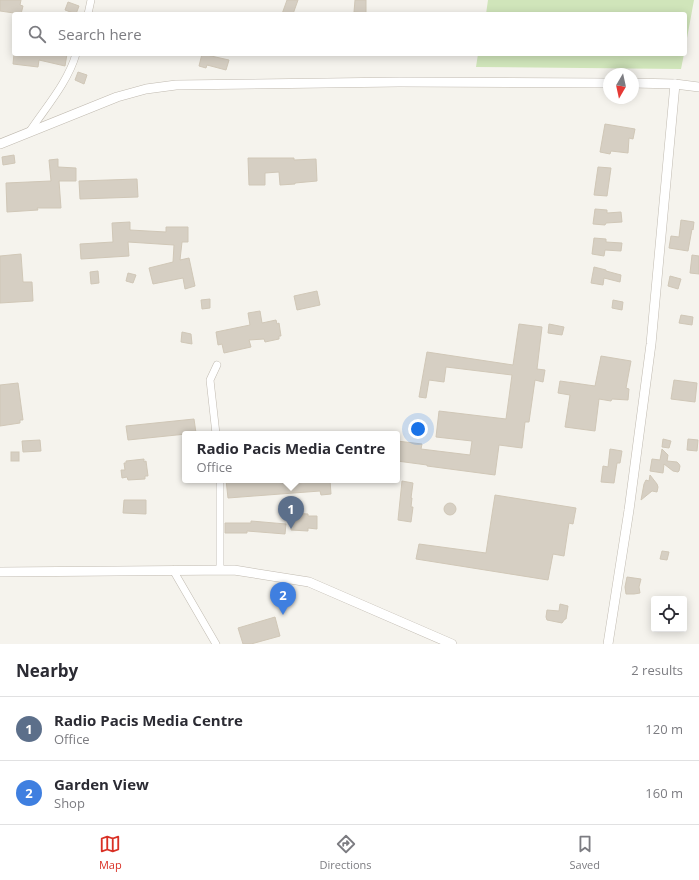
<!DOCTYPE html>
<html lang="en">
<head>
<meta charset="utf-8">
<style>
	:root { --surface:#fff; --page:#f2f2f3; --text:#2b2b33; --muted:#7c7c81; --line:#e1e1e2; --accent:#d93025 }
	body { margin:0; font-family:"Open Sans",sans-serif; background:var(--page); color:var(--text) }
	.controls { position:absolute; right:12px; bottom:12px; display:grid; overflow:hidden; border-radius:4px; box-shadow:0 2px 10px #0003 }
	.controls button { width:36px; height:36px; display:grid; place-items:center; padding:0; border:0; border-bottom:1px solid var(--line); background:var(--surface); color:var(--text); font:20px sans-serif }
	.compass { position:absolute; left:603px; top:68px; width:36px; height:36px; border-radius:50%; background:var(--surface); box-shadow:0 2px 10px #0003; rotate:189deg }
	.you { position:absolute; left:418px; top:429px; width:14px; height:14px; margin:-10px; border:3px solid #fff; border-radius:50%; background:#1a73e8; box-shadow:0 0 0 6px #1a73e833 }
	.badge { display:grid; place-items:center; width:26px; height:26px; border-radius:50%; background:var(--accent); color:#fff; font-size:13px; font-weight:700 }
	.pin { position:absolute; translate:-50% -33px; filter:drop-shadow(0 1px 2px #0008) }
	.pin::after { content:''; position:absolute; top:21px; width:14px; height:12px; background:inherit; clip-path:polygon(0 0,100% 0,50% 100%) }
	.popup { position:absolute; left:182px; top:431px; width:218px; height:52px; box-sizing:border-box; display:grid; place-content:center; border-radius:4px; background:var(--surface); filter:drop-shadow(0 1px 3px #0005); font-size:13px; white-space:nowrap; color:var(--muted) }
	.popup b { font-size:15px; color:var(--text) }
	.popup::after { content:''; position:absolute; left:50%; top:100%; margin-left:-8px; border:8px solid transparent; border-top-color:var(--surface) }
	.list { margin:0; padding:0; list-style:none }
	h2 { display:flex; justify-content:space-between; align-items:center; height:52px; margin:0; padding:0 16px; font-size:17px }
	h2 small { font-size:13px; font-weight:400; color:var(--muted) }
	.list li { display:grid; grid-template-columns:26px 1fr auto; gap:12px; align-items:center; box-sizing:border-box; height:64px; padding:0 16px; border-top:1px solid var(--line) }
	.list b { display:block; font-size:15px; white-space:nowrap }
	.list p { margin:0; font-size:13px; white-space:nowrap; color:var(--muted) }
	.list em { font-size:13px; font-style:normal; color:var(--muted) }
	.icon { flex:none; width:22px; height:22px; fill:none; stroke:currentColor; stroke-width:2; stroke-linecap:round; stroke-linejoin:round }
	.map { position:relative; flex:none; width:699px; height:644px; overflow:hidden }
	.search { position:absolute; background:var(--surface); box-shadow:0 2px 10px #0003; left:12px; right:12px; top:12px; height:44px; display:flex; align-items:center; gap:10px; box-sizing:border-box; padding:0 14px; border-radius:4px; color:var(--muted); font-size:15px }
	.sheet { height:180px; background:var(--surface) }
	nav { display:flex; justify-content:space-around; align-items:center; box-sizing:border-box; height:56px; border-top:1px solid var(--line); background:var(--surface); font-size:11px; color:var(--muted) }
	nav a { display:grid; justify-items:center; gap:2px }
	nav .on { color:var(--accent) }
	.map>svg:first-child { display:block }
</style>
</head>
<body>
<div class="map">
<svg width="699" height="644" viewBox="0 0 699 644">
	<rect width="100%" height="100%" fill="#f5f3ed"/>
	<!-- green -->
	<g fill="#d0e5ba">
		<path d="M488 0H694L685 49V14H486Z"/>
		<path d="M478 54H684L681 69 476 67Z"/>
	</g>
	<!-- building -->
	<g fill="#d6cfc3" stroke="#d0c7b7">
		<path d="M0 0H21L20 5 23 6 21 14 0 11Z"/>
		<path d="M287 0H298L293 14H282Z"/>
		<path d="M355 0H366V13L354 12Z"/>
		<path d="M68 2 79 6 76 14 65 10Z"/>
		<path d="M14 54H67L65 66 39 60 38 67 13 64Z"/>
		<path d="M202 54 229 60 226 70 207 65 206 68 199 66Z"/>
		<path d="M78 72 87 75 84 84 75 80Z"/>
		<path d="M605 124 635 129 633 139 629 138 628 153 611 151 610 154 600 152Z"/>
		<path d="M14 155 15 163 3 165 2 157Z"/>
		<path d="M248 158H294V160L316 159 317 181 295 183V184L280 185 279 172 265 173V185H249Z"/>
		<path d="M58 159V167L76 168V181H59L61 208H37L38 210 7 212 6 183 51 181 49 160Z"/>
		<path d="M598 167 611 168 607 196 594 195Z"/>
		<path d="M137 179 138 197 80 199 79 181Z"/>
		<path d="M595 209 607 210V213L621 212 622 222 606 223 605 225 593 224Z"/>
		<path d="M681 220 694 222 693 230 692 229 688 251 669 248 671 236 679 237Z"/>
		<path d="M130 222V230L166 232V227H188V242H182L180 260 189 258 195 286 185 289 183 278 153 284 149 268 173 262 174 245 128 242 129 256 81 259 80 244 113 242 112 223Z"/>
		<path d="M594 238 606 239V242L622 243 621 251 605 250 604 256 592 254Z"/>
		<path d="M21 254 23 282H32L33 301 0 303V256Z"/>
		<path d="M692 255 699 256V274L690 273Z"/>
		<path d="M594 267 606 270V271L621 275 620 282 604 278 603 285 591 283Z"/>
		<path d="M98 271 99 283 91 284 90 272Z"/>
		<path d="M128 273 136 275 133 283 126 281Z"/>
		<path d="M670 276 681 279 678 289 668 286Z"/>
		<path d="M317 291 320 305 297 310 294 296Z"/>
		<path d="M210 299V308L202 309 201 300Z"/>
		<path d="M613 300 623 302 622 310 612 308Z"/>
		<path d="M260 311 262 323 276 320 277 324 279 323 281 336H279V339L265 342 264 339 249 340 251 347 224 353 222 344 218 345 216 332 250 325 248 313Z"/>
		<path d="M681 315 693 317 692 325 679 323Z"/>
		<path d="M519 324 542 327 537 369 545 370 543 382 535 380 529 422H525L522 448 499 445 495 475 427 466V465L397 461V441L422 444 421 449 470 455 472 441 436 437 439 411 506 419 512 375 446 367 444 382 429 380 426 398 419 397 427 352 513 365Z"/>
		<path d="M549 324 564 327 562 335 548 333Z"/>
		<path d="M182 332 191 334 192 344 181 342Z"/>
		<path d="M601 356 631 361 626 388 629 389 628 400 612 399 611 401 599 399 595 431 565 427 570 395 558 393 560 381 595 386Z"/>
		<path d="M674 380 697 383 695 402 671 399Z"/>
		<path d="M18 383 23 420H20V423L0 426V385Z"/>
		<path d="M194 419 196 433 128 440 126 426Z"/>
		<path d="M663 439 671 441 669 448 662 447Z"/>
		<path d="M688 439 698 440 697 451 687 450Z"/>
		<path d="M40 440 41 451 23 452 22 441Z"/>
		<path d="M610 449 622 451 620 463H617L614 483 601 482 603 466 608 467Z"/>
		<path d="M662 449 668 455 667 461 677 462 679 464 680 466 679 471 678 472 673 471 664 464 663 473 650 471 652 459 660 460Z"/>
		<rect x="11" y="452" width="8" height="9"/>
		<path d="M144 459V462L146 461 148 476H145V479L128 480 127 477 122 478 121 470H125L124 463H126V461Z"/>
		<path d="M650 475 657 484 658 487 657 492 652 491 641 500 644 484 646 480 649 481Z"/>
		<path d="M226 480H330L331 494 321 495 320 491 228 498Z"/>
		<path d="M402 481 413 483 411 498H412L411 507H413L411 522 398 520Z"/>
		<path d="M495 495 576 508 573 524 569 523 564 556 553 554 548 580 416 559 419 544 486 553Z"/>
		<path d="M124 500H146V514L123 513Z"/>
		<circle cx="450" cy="509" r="6"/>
		<path d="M291 513 308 514V516H317V529L308 528V531L291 530Z"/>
		<path d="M251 521 286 524 285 534 247 531V533H225V523H251Z"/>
		<path d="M662 551 669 552 667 560 660 559Z"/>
		<path d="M627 577 641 579 639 587 640 593 634 594H626L625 587Z"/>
		<path d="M560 604 568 606 566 619H565L562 623 547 620 546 617 547 610 559 611Z"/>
		<path d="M275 617 280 636 251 644H243L238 628Z"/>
	</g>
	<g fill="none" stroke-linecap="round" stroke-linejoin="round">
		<!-- minor casing -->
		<g stroke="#c0bab0" stroke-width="8">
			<g id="minor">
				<path d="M88 14 91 0"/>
				<path d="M30 131C46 107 68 82 76 54"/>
				<path d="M216 434 210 380 217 365"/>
				<path d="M220 480V570"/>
				<path d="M173 570 216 644"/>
			</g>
		</g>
		<!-- tertiary casing -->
		<g stroke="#c0bab0" stroke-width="10">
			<g id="tertiary">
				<path d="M633 83 675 84 699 87"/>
				<path d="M0 144 117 97 146 89 176 85 399 82 609 83"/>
				<path d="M0 572 234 570 309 582 452 644"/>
				<path d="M608 644 629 510 651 344 675 84"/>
			</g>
		</g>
		<!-- minor -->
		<use href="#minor" stroke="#fff" stroke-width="7"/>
		<!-- tertiary -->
		<use href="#tertiary" stroke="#fff" stroke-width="9"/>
	</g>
</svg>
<div class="controls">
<button><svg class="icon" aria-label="locate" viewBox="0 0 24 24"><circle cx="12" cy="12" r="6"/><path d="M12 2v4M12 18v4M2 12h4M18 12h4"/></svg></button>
</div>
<svg class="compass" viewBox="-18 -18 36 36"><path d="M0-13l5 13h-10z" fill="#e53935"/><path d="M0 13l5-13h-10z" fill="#7c7c81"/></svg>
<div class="you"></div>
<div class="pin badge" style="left:291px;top:529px;background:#5c6f8a">1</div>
<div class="popup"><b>Radio Pacis Media Centre</b>Office</div>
<div class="pin badge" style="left:283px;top:615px;background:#3f7fe0">2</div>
<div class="search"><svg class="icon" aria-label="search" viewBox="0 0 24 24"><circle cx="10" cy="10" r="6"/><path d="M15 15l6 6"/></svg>Search here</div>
</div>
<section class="sheet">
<h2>Nearby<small>2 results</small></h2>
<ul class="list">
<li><span class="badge" style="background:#5c6f8a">1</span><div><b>Radio Pacis Media Centre</b><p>Office</p></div><em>120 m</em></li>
<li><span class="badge" style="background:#3f7fe0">2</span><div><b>Garden View</b><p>Shop</p></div><em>160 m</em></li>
</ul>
</section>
<nav>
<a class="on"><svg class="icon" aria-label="map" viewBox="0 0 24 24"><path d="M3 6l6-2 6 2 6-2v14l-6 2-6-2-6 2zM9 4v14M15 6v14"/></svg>Map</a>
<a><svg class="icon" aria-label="directions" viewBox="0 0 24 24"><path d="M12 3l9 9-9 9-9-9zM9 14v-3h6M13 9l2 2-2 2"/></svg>Directions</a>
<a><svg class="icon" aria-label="saved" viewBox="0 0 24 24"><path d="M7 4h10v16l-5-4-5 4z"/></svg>Saved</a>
</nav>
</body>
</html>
